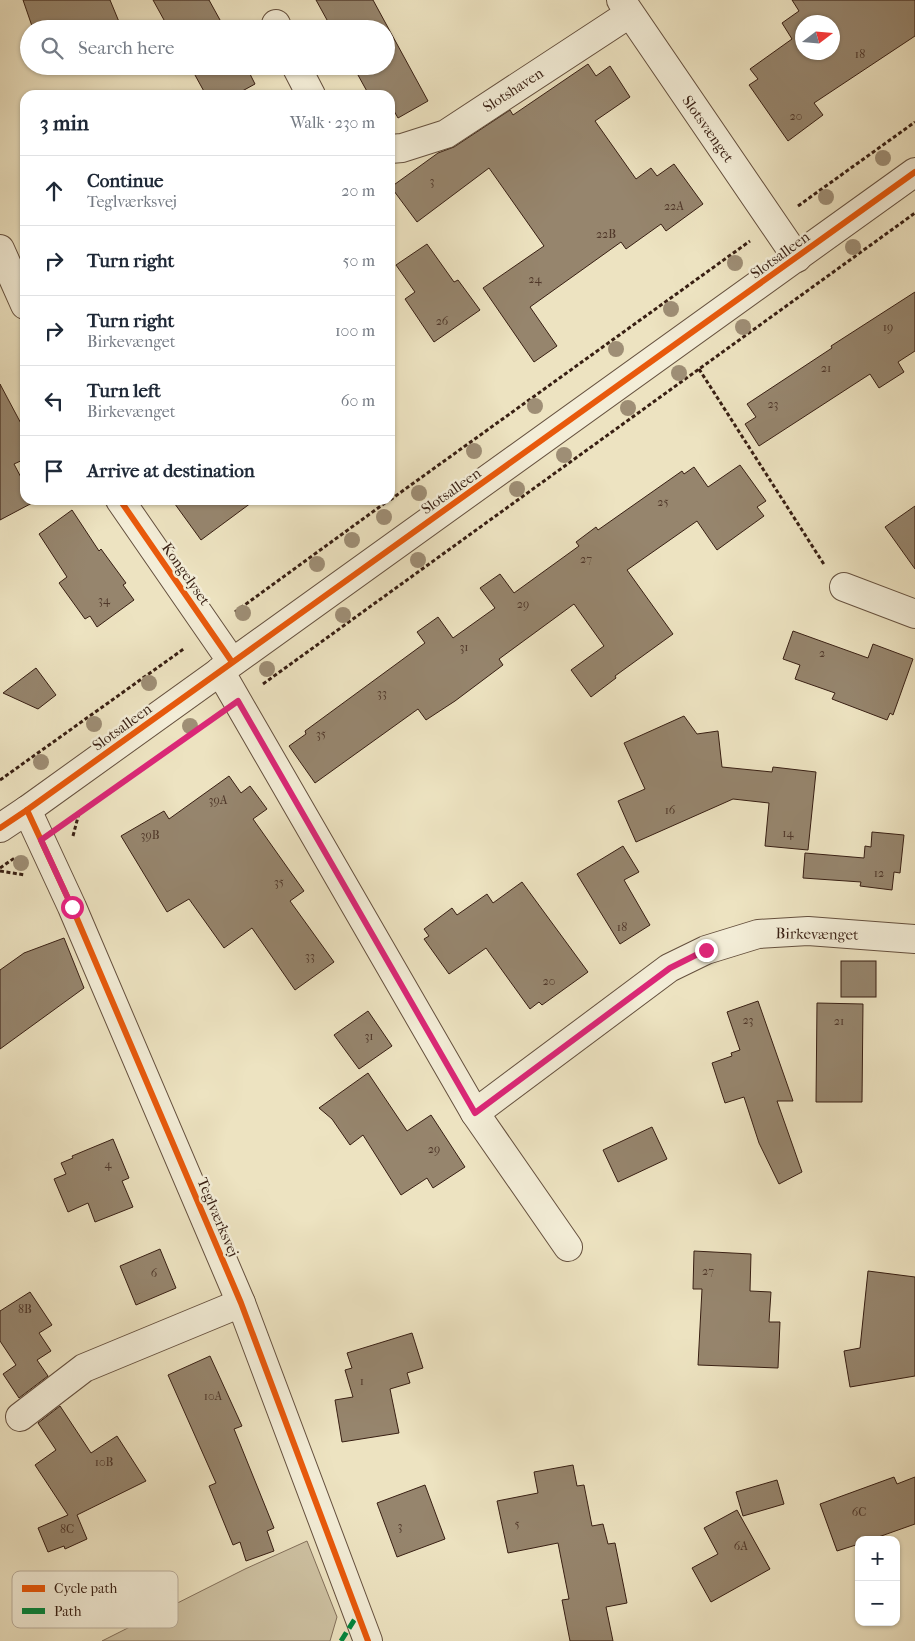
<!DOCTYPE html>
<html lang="en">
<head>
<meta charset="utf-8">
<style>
	:root { --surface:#fff; --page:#f6f6f7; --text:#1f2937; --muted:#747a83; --line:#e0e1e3 }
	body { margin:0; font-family:"IM FELL French Canon",serif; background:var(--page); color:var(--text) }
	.controls { position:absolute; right:15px; bottom:15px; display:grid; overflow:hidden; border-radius:10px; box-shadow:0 1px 4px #0004 }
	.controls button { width:45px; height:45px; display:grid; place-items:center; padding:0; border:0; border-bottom:1px solid var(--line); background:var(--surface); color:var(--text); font:25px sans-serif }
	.compass { position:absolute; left:795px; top:15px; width:45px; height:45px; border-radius:50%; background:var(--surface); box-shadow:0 1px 4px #0004; rotate:74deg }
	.stop { position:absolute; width:15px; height:15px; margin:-11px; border:4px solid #db2777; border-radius:50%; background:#fff }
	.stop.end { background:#db2777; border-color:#fff; box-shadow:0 1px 5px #0008 }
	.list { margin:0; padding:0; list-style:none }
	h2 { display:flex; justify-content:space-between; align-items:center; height:65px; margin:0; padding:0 20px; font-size:21px }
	h2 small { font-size:16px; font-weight:400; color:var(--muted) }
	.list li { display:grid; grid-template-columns:32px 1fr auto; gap:15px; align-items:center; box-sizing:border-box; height:70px; padding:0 20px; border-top:1px solid var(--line) }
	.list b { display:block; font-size:19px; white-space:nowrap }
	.list p { margin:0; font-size:16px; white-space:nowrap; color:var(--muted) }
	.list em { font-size:16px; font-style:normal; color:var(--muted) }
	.icon { flex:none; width:28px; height:28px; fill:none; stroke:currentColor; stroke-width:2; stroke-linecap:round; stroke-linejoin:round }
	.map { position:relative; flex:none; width:915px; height:1641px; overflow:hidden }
	.search { position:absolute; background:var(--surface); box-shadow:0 1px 4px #0004; left:20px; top:20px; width:375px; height:55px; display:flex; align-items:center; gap:12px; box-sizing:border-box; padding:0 18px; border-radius:28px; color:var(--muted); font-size:19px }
	.panel { position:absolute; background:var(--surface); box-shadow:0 1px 4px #0004; left:20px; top:90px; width:375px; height:415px; border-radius:15px }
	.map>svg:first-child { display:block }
</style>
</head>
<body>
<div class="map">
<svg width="915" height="1641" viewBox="0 0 915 1641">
	<rect width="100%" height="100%" fill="#ede3c1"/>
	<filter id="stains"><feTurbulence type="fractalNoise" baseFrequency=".004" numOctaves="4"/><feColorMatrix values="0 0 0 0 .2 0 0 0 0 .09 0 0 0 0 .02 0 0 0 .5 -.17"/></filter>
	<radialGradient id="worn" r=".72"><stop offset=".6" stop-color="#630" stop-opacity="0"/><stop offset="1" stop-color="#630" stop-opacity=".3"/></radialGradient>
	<!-- green -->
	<path fill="#cec2a3" stroke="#83705b" d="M307 1541 337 1617 330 1641H102L245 1569Z"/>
	<!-- building -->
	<g fill="#96856d" stroke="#381f13" fill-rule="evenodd">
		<path d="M23 0H110L122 29H33Z"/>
		<path d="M153 0H209L225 29H169Z"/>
		<path d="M316 0H373L428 101 398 118 390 104V95H369L353 66H386V29H332Z"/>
		<path d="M792 0H915V36L814 103 823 115 788 141 749 85 758 79 750 69 792 39 782 23 799 11ZM802 22H832V52H802Z"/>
		<path d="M588 64 596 76 610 66 630 97 595 121 636 179 651 168 657 176 674 164 703 204 666 231 661 224 626 249 621 242 530 307 557 346 534 362 483 288 544 246 489 168 417 222 391 187 438 153 454 147 510 110 513 115Z"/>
		<path d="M190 66H246L255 84 235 95H206Z"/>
		<path d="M427 244 454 282 458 280 480 310 434 342 405 299 415 292 396 265Z"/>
		<path d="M915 292V351L898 362 904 372 879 388 870 374 759 446 745 424 756 417 747 404 832 348 831 346Z"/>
		<path d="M0 384 25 431V459L14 464 25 485V500H33L34 502 0 520Z"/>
		<path d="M740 465 766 501 757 507 764 516 717 550 697 521 627 570 673 634 615 676 616 678 591 697 571 670 604 646 574 604 499 659 503 665 455 701 426 720 418 709 315 783 289 746 306 734 305 731 425 643 417 632 438 617 453 638 495 608 480 588 500 574 514 593 579 546 576 542 596 527 598 530 682 471 684 474 694 467 708 487Z"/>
		<path d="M172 500H255L201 540Z"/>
		<path d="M915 506V569L885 527Z"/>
		<path d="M72 510 99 551 101 549 126 583 123 585 134 600 97 627 90 616 85 619 59 583 67 577 39 534Z"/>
		<path d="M793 631 868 658 873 644 913 659 893 715 890 713 887 720 832 699 835 693 795 679 800 665 783 659Z"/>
		<path d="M36 668 56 695 38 709 3 693Z"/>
		<path d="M684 716 697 734 718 731 722 767 772 772 773 767 816 772 808 850 765 846 769 803 733 799 636 842 618 801 645 789 624 743Z"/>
		<path d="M229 776 241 793 250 786 267 809 253 819 304 891 290 901 334 962 295 990 252 928 224 948 189 899 167 912 121 836 164 811 169 819Z"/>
		<path d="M872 832 904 835 900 873 894 872 892 890 860 886 861 882 803 878 805 853 864 858 865 846 871 847Z"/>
		<path d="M623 846 639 872 624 880 650 925 620 944 577 874Z"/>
		<path d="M522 882 588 972 542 1005 539 1002 530 1009 486 948 449 974 424 939 429 936 424 929 452 908 457 915 487 894 493 903Z"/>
		<path d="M64 938 84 988 0 1049V970L24 953Z"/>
		<rect x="841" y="961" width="35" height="36"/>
		<path d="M758 1001 793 1101H777L802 1172 779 1184 759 1143 744 1097 725 1103 712 1063 732 1056 731 1053 740 1050 727 1012Z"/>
		<path d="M817 1003 863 1004 862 1102H816Z"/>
		<path d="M368 1011 392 1046 359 1069 334 1035Z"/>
		<path d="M368 1073 407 1131 431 1115 465 1167 433 1188 427 1178 401 1195 363 1135 350 1145 332 1119 319 1108Z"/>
		<path d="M652 1127 667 1159 618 1182 603 1150Z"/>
		<path d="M113 1139 129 1178 122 1181 133 1207 95 1222 88 1203 68 1212 54 1179 66 1174 61 1163 73 1158 72 1156Z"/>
		<path d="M160 1249 176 1288 136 1305 120 1266Z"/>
		<path d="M694 1251 751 1254 750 1291 771 1292 769 1322H780L778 1368 698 1365 702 1289H693Z"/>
		<path d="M868 1271 915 1277V1376L850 1387 844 1351 860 1348Z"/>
		<path d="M30 1292 52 1325 39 1333 51 1351 37 1360 48 1376 19 1398 3 1374 16 1365 0 1341V1311Z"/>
		<path d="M412 1333 423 1368 407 1373 410 1383 390 1389 399 1433 342 1442 335 1400 353 1397 345 1370 352 1368 347 1353Z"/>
		<path d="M210 1356 242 1426 234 1429 274 1528 267 1531 274 1551 246 1561 240 1542 233 1545 209 1486 216 1483 168 1375Z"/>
		<path d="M60 1406 91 1453 117 1436 146 1481 77 1515 87 1539 65 1549 64 1546 48 1552 38 1528 68 1515 35 1465 56 1450 38 1423Z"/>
		<path d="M573 1465 577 1486 584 1485 592 1526 603 1524 608 1544 615 1543 627 1603 606 1607 613 1641H570L562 1600 569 1599 558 1543 508 1553 497 1501 538 1493 534 1472Z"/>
		<path d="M894 1477 897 1484 915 1477V1524L870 1540H859V1544L837 1551 820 1504Z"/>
		<path d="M777 1480 784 1504 743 1516 736 1492Z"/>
		<path d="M425 1485 445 1539 397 1557 377 1503Z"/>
		<path d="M737 1510 770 1569 711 1602 692 1568 718 1554 704 1528Z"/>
	</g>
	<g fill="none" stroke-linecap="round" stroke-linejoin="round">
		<!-- minor casing -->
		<g stroke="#65503e" stroke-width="30">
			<g id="minor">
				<path d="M276 24 278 29"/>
				<path d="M296 66 311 95"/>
				<path d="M390 149 402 148 446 134 629 14"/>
				<path d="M844 587 915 614"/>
				<path d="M220 671 475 1113 568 1247"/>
				<path d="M27 810 72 907 241 1303 368 1641"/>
				<path d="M475 1113 669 968 706 950 758 934 808 931 915 939"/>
				<path d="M20 1417 84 1368 241 1303"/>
			</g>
		</g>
		<!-- tertiary casing -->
		<g stroke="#65503e" stroke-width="30">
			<g id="tertiary">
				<path d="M621 0 797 258"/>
				<path d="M0 249 25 305"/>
				<path d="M120 500 232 662"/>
				<path d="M0 828 27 810 915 172"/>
			</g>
		</g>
		<!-- path -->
		<g stroke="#381f13" stroke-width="3" stroke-dasharray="4 2.5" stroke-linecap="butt">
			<path d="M798 206 915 122"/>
			<path d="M699 369 825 566"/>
			<path d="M390 500 750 241"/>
			<path d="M235 612 389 500"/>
			<path d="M263 684 915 213"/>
			<path d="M0 780 185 648"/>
			<path d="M79 813 213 719"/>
			<path d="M73 836 79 813"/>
			<path d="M0 868 16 857"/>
			<path d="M0 871 25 875"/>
		</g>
		<!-- minor -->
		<use href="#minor" stroke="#f3edd7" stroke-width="28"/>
		<!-- tertiary -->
		<use href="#tertiary" stroke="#f3edd7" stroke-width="28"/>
		<!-- quiet -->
		<path stroke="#00873e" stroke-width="5" stroke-dasharray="10 5" stroke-linecap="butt" d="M341 1641 358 1614"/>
		<!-- cycleway casing -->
		<g stroke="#f3edd7" stroke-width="9">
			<g id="cycleway">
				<path d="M120 500 232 662"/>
				<path d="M27 810 72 907 241 1303 368 1641"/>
				<path d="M0 828 27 810 915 172"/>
			</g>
		</g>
		<!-- cycleway -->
		<use href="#cycleway" stroke="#e8590c" stroke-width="6"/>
	</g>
	<!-- trees -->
	<g fill="#9e8e75">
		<circle cx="883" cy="158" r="8"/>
		<circle cx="826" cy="197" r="8"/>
		<circle cx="853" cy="247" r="8"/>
		<circle cx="735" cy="263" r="8"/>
		<circle cx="671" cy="309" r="8"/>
		<circle cx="743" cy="327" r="8"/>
		<circle cx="616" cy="349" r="8"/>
		<circle cx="679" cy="373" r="8"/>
		<circle cx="535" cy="406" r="8"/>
		<circle cx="628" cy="408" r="8"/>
		<circle cx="474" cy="451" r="8"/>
		<circle cx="564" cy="455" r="8"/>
		<circle cx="517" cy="489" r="8"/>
		<circle cx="419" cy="493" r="8"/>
		<circle cx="384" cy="517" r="8"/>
		<circle cx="352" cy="540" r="8"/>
		<circle cx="418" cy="560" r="8"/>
		<circle cx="317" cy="564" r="8"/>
		<circle cx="243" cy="613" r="8"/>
		<circle cx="343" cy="615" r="8"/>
		<circle cx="267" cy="669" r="8"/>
		<circle cx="149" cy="683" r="8"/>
		<circle cx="94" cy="724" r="8"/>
		<circle cx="190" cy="726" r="8"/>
		<circle cx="41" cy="762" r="8"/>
		<circle cx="21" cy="863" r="8"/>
	</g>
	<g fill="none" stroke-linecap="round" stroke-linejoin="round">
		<!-- route -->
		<path stroke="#db2777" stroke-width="6" d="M72 907 41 840 238 701 475 1113 670 968 706 950"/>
	</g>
	<g text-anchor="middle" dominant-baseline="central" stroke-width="5" stroke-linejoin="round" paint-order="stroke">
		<!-- number labels -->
		<g font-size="12" fill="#50382a">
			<text x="860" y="54">18</text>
			<text x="796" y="116">20</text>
			<text x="432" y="181">3</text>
			<text x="674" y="206">22A</text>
			<text x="606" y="234">22B</text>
			<text x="535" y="279">24</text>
			<text x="442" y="321">26</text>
			<text x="888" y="327">19</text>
			<text x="826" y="368">21</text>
			<text x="773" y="404">23</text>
			<text x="663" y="502">25</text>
			<text x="586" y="559">27</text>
			<text x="104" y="600">34</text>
			<text x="523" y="604">29</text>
			<text x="464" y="647">31</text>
			<text x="822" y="653">2</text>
			<text x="382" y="693">33</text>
			<text x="321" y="734">35</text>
			<text x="218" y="800">39A</text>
			<text x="670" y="810">16</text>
			<text x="788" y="833">14</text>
			<text x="150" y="835">39B</text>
			<text x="879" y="873">12</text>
			<text x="279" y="882">35</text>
			<text x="622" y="927">18</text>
			<text x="310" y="956">33</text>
			<text x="549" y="981">20</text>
			<text x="748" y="1020">23</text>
			<text x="839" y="1021">21</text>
			<text x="369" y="1036">31</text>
			<text x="434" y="1149">29</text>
			<text x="108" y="1164">4</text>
			<text x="708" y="1271">27</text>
			<text x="154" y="1273">6</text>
			<text x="25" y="1309">8B</text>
			<text x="362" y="1381">1</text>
			<text x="213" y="1396">10A</text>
			<text x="104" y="1462">10B</text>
			<text x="859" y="1512">6C</text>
			<text x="517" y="1524">5</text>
			<text x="400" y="1526">3</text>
			<text x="67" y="1529">8C</text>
			<text x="741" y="1546">6A</text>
		</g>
		<!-- street labels -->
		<g font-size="15" fill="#381f13" stroke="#f3edd7">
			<text transform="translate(513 90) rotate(-33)">Slotshaven</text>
			<text transform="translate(708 129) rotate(55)">Slotsvænget</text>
			<text transform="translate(780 255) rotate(-36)">Slotsalleen</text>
			<text transform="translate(451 491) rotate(-35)">Slotsalleen</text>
			<text transform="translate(186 574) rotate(55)">Kongelyset</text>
			<text transform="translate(122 727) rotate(-36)">Slotsalleen</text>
			<text transform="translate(817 934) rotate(1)">Birkevænget</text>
			<text transform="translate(218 1217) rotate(67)">Teglværksvej</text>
		</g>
	</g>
	<!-- legend -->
	<rect x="12" y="1571" width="166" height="57" rx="8" fill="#f3edd7" stroke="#bbaf9c" stroke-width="1"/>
	<rect x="22" y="1585" width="23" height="7" fill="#e8590c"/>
	<rect x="22" y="1608" width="23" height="6" fill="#00873e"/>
	<g font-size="14" fill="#381f13">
		<text x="54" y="1593">Cycle path</text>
		<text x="54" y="1616">Path</text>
	</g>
	<rect width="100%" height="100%" filter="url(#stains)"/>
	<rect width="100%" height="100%" fill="url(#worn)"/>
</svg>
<div class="controls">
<button>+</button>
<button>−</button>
</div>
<svg class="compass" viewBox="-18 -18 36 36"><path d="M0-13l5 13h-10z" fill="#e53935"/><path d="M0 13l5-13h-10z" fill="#747a83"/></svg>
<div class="stop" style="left:72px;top:907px"></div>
<div class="stop end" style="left:706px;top:950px"></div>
<div class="search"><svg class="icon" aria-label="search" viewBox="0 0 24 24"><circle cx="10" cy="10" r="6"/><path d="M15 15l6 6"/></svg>Search here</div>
<section class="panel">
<h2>3 min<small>Walk · 230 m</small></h2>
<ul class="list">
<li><svg class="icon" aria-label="ahead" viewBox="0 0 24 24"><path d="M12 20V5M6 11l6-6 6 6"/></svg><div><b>Continue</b><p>Teglværksvej</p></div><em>20 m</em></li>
<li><svg class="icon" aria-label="right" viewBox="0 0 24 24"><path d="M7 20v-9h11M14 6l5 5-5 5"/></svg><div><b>Turn right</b></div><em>50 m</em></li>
<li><svg class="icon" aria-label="right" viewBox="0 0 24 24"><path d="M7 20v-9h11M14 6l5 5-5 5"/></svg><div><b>Turn right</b><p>Birkevænget</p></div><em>100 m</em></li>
<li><svg class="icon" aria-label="left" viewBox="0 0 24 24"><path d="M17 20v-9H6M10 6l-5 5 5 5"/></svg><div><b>Turn left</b><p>Birkevænget</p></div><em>60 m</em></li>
<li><svg class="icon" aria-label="arrive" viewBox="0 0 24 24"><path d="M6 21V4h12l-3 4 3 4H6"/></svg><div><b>Arrive at destination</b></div></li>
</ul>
</section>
</div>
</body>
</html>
